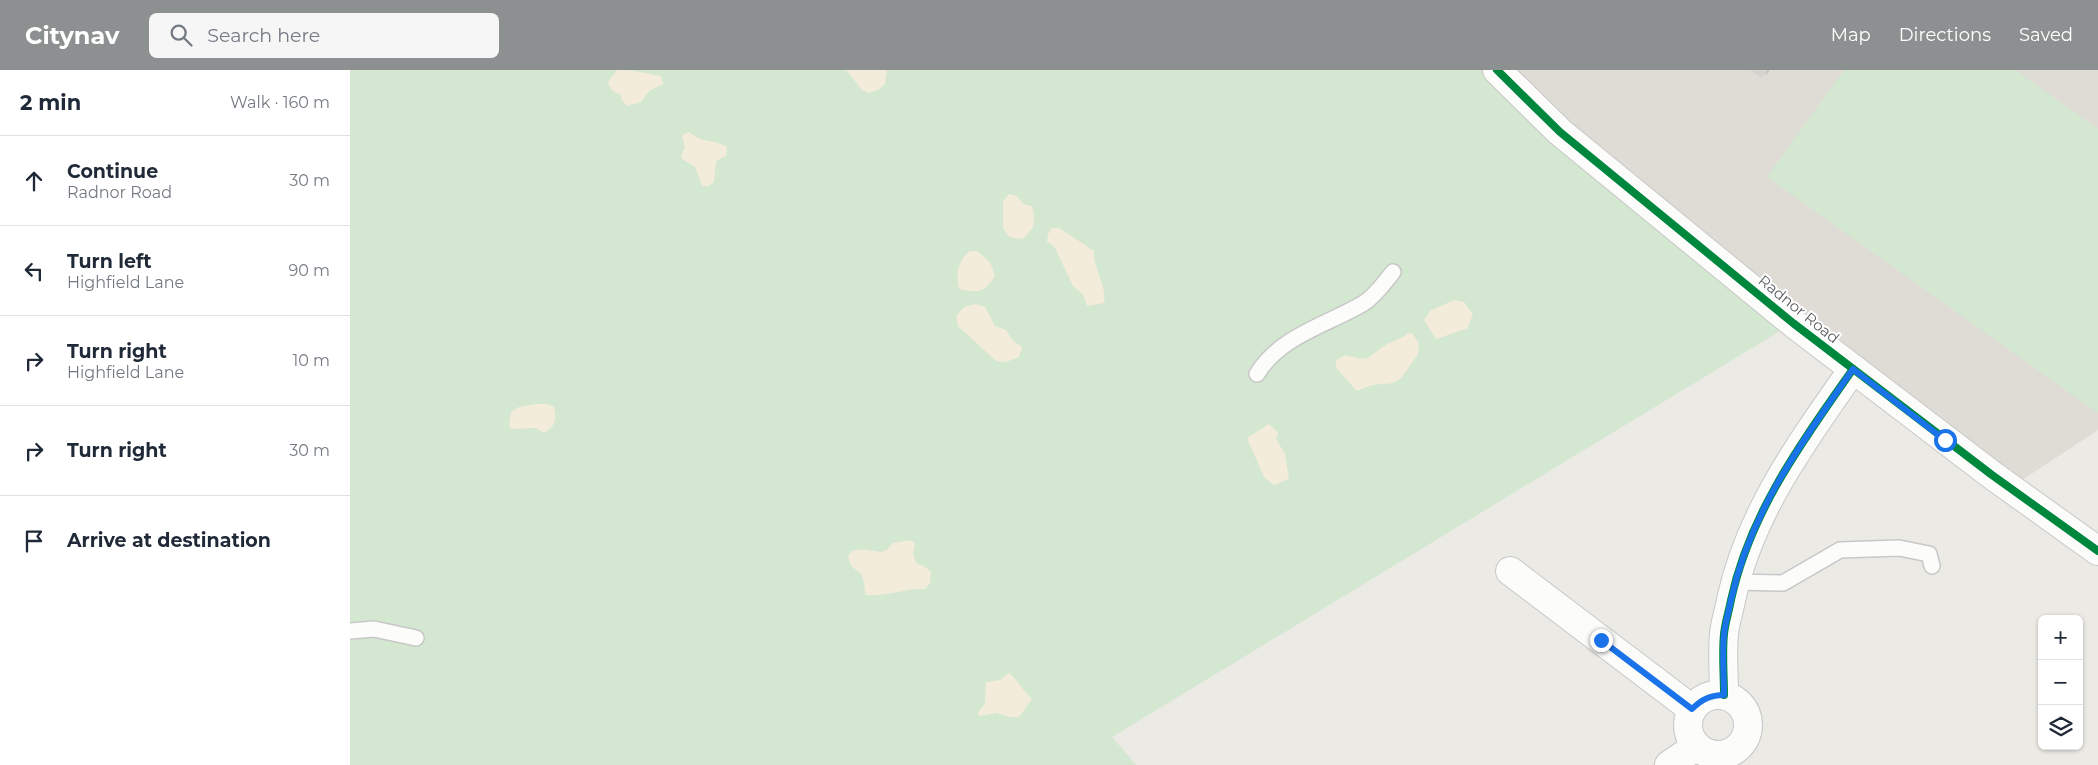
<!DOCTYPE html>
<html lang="en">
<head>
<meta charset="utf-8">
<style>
	:root { --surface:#fff; --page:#f6f6f7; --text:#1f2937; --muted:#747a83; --line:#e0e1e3; --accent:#8d9090 }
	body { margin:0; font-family:Montserrat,sans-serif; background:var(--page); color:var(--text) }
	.controls { position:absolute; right:15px; bottom:15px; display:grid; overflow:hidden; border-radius:8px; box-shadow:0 1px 4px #0004 }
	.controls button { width:45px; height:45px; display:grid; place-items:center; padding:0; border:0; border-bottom:1px solid var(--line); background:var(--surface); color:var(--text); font:25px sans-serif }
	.stop { position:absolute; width:15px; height:15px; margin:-11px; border:4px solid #1a73e8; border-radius:50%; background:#fff }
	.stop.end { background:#1a73e8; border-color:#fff; box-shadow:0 1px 5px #0008 }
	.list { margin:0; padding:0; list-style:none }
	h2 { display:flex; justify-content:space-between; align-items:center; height:65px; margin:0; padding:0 20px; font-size:21px }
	h2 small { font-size:16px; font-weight:400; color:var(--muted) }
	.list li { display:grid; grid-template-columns:32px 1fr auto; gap:15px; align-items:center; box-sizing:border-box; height:90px; padding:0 20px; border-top:1px solid var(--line) }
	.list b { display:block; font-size:19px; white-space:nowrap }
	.list p { margin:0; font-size:16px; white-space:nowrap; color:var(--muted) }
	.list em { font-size:16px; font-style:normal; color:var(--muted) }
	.icon { flex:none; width:28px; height:28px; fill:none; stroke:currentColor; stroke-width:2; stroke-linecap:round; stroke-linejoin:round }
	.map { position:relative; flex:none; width:1748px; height:695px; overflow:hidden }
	header { display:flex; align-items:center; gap:30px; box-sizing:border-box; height:70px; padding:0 25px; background:var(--accent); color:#fff }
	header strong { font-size:24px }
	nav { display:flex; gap:28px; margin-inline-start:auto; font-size:18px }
	.search { width:350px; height:45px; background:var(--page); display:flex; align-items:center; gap:12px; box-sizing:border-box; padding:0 18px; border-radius:8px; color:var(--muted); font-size:19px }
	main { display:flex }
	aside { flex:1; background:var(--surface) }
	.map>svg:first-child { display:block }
</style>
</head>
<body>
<header>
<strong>Citynav</strong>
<div class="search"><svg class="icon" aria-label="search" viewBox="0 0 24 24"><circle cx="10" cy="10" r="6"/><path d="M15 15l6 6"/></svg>Search here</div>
<nav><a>Map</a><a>Directions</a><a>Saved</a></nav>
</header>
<main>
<aside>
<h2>2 min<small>Walk · 160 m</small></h2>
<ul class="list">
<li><svg class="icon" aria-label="ahead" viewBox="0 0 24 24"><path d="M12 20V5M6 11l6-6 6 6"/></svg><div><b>Continue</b><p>Radnor Road</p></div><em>30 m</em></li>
<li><svg class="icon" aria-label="left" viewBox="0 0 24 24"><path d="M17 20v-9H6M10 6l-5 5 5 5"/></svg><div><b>Turn left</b><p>Highfield Lane</p></div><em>90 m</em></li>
<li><svg class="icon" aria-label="right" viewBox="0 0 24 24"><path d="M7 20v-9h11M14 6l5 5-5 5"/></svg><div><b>Turn right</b><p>Highfield Lane</p></div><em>10 m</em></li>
<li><svg class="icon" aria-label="right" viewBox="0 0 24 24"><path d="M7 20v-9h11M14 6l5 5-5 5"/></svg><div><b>Turn right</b></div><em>30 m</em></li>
<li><svg class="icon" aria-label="arrive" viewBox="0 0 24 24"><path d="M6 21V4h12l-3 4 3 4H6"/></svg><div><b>Arrive at destination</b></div></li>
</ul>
</aside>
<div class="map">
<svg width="1748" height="695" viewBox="0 0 1748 695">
	<defs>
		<filter id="shadow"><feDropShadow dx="4.5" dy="-4.5" stdDeviation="1" flood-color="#0004"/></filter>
	</defs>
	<rect width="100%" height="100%" fill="#ebeae5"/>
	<!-- education -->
	<path fill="#dedcd5" d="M1147 0H1748V360L1660 418Z"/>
	<!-- green -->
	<g fill="#d4e7d1">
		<path d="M0 0H1147L1443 253 762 667 786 695H0Z"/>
		<path d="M1494 0H1665L1748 59V343L1417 107Z"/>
	</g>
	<!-- sand -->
	<g fill="#f3ecdb">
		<path d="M267 0C285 0 294 3 311 6L313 14 299 21 291 32 277 36 271 29V25C264 22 260 20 258 12Z"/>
		<path d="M493 0H537L535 14 528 20 519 23 512 20 497 1Z"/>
		<path d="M339 62C356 75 361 68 377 77L376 86 366 91 364 112 359 116H352L345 97 332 89 331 85 335 78 332 65Z"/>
		<path d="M659 124 667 126 673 134 682 136C686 153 685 158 672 169L659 167 653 158V131Z"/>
		<path d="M702 158H709L744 181C743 199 757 215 754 233L737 236 733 225 723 216 704 176 697 172 698 164Z"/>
		<path d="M620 181H627L640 192 645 206C634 223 628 223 609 219 606 205 607 191 620 181Z"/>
		<path d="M1104 230 1114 232 1123 244 1117 259C1105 261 1098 266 1086 269L1074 250 1080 241Z"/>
		<path d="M626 234 635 237 645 256 656 260 662 270 672 277 669 287 656 292 646 291 608 256 606 246 614 237Z"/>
		<path d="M1058 263 1063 264 1069 274 1068 284 1052 307 1044 313 1022 315 1007 321 986 298V290L996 285C1020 292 1015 289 1034 276 1042 271 1051 270 1058 263Z"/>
		<path d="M187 334H198L204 337C207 349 206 356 194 363L186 358 162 359 159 356 161 342 169 337Z"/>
		<path d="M919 354 928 363 926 369 935 384 939 409 924 415 914 407 897 368Z"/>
		<path d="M560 470 565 473 563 485 567 494 574 496 581 502 580 513 575 519C554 518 536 527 516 525 514 519 515 512 512 506 511 502 504 500 501 495 489 472 525 482 530 482 537 481 539 478 543 473Z"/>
		<path d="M659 603C664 606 674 622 682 629L669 647H659L647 643 629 646 628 643 635 633 636 612 650 610Z"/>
	</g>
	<!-- building -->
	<path fill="#d4d3d0" stroke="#dad9d4" filter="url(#shadow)" d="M1400 0H1417L1411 8Z"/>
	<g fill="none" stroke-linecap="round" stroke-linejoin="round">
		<!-- lane casing -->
		<g stroke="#c7c8c7" stroke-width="18">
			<g id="lane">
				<path d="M907 304C930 266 977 255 1014 233 1025 226 1035 212 1043 202"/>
				<path d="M1385 512 1433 513 1490 480 1549 478 1579 484 1582 496"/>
				<path d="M0 561 24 559 66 568"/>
			</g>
		</g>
		<!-- street casing -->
		<g stroke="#c7c8c7" stroke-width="30">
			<g id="street">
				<path d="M1147 0 1210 62 1443 253 1642 405 1748 481"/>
				<path d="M1160 501 1342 639"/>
				<circle cx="1368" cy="655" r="30"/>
				<path d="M1374 625C1374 605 1372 584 1374 564 1375 553 1379 541 1381 530 1400 442 1452 372 1503 299"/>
				<path d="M1319 695 1347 676"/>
			</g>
		</g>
		<!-- lane -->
		<use href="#lane" stroke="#fcfcfb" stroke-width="15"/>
		<!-- street -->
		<use href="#street" stroke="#fcfcfb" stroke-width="28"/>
		<!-- cycleway casing -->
		<g stroke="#fff" stroke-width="11">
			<g id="cycleway">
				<path d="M1147 0 1210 62 1443 253 1642 405 1748 481"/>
				<path d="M1374 625C1374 605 1372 584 1374 564 1375 553 1379 541 1381 530 1400 442 1452 372 1503 299"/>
			</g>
		</g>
		<!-- cycleway -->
		<use href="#cycleway" stroke="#00873e" stroke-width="8"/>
	</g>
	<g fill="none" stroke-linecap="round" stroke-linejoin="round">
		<!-- route -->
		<path stroke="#1a73e8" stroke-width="6" d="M1251 570 1342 639C1352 629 1361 625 1374 625 1374 605 1372 584 1374 564 1375 553 1379 541 1381 530 1400 442 1452 372 1503 299L1595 370"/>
	</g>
	<g text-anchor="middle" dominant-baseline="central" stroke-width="4" stroke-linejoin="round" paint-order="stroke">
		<!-- street labels -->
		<g font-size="15" fill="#5b5f63" stroke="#fff">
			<text transform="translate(1449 239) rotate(39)">Radnor Road</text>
		</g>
	</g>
</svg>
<div class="controls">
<button>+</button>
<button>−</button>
<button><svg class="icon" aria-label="layers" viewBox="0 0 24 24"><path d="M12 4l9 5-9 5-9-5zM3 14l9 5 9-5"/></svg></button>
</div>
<div class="stop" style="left:1595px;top:370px"></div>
<div class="stop end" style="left:1251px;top:570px"></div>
</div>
</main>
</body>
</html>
